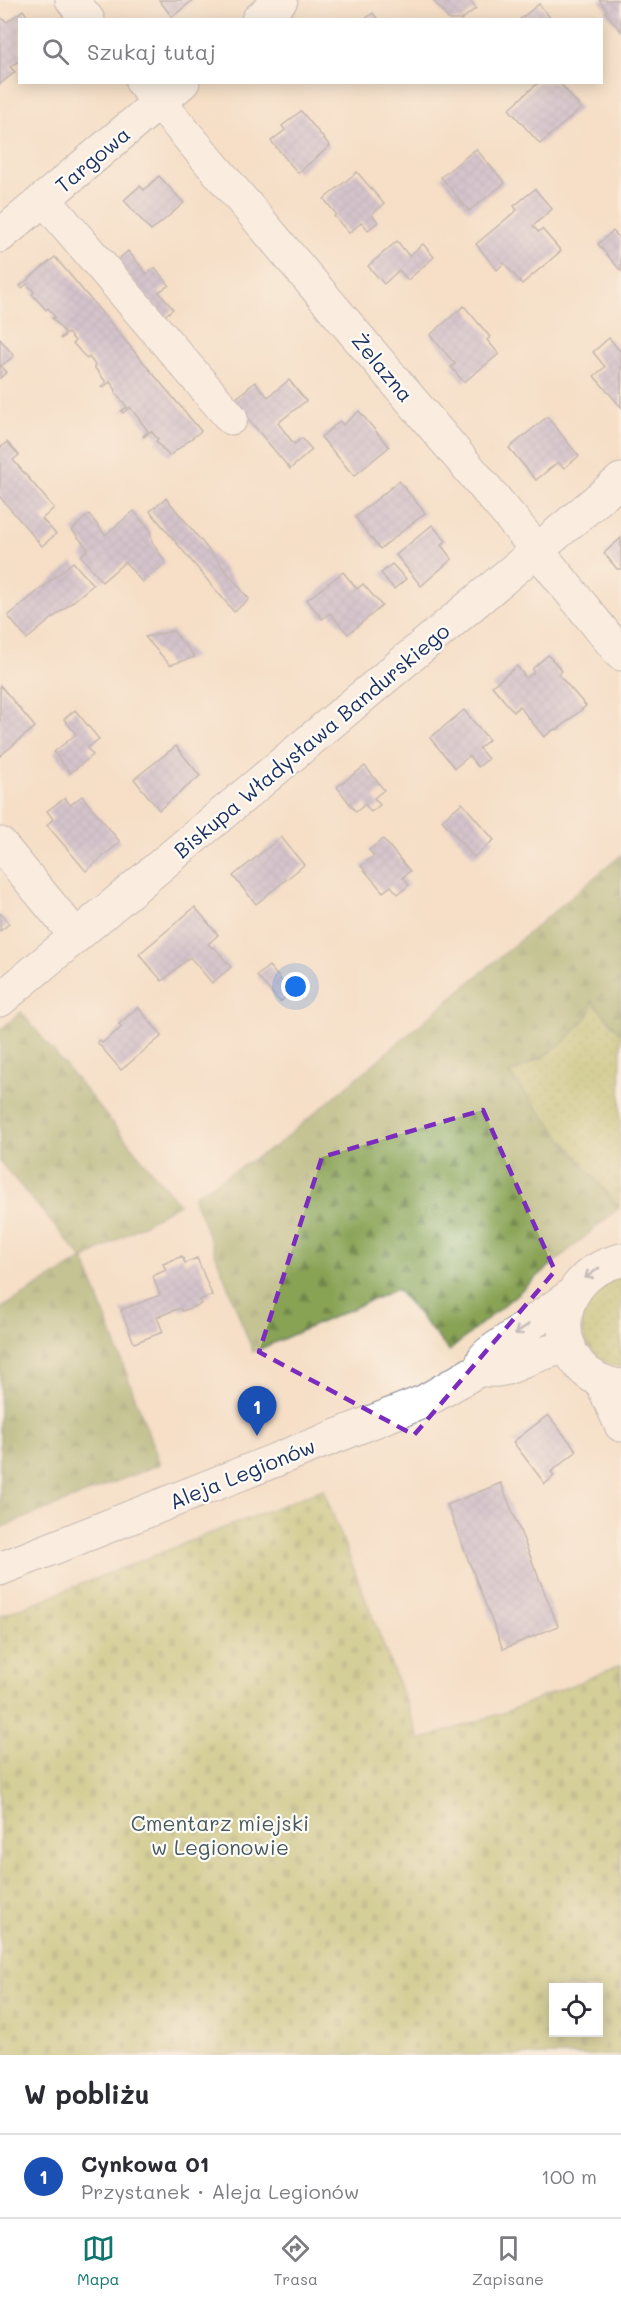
<!DOCTYPE html>
<html lang="pl">
<head>
<meta charset="utf-8">
<style>
	:root { --surface:#fff; --page:#f2f2f3; --text:#2b2b33; --muted:#7c7c81; --line:#e1e1e2; --accent:#0f766e }
	body { margin:0; font-family:Mali,sans-serif; background:var(--page); color:var(--text) }
	.controls { position:absolute; right:18px; bottom:18px; display:grid; overflow:hidden; border-radius:0px; box-shadow:0 3px 15px #0003 }
	.controls button { width:54px; height:54px; display:grid; place-items:center; padding:0; border:0; border-bottom:2px solid var(--line); background:var(--surface); color:var(--text); font:30px sans-serif }
	.you { position:absolute; left:296px; top:987px; width:21px; height:21px; margin:-15px; border:4px solid #fff; border-radius:50%; background:#1a73e8; box-shadow:0 0 0 9px #1a73e833 }
	.badge { display:grid; place-items:center; width:39px; height:39px; border-radius:50%; background:var(--accent); color:#fff; font-size:20px; font-weight:700 }
	.pin { position:absolute; translate:-50% -50px; filter:drop-shadow(0 2px 3px #0008) }
	.pin::after { content:''; position:absolute; top:32px; width:21px; height:18px; background:inherit; clip-path:polygon(0 0,100% 0,50% 100%) }
	.list { margin:0; padding:0; list-style:none }
	h2 { display:flex; justify-content:space-between; align-items:center; height:78px; margin:0; padding:0 24px; font-size:26px }
	h2 small { font-size:20px; font-weight:400; color:var(--muted) }
	.list li { display:grid; grid-template-columns:39px 1fr auto; gap:18px; align-items:center; box-sizing:border-box; height:84px; padding:0 24px; border-top:2px solid var(--line) }
	.list b { display:block; font-size:22px; white-space:nowrap }
	.list p { margin:0; font-size:20px; white-space:nowrap; color:var(--muted) }
	.list em { font-size:20px; font-style:normal; color:var(--muted) }
	.icon { flex:none; width:33px; height:33px; fill:none; stroke:currentColor; stroke-width:2; stroke-linecap:round; stroke-linejoin:round }
	.map { position:relative; flex:none; width:621px; height:2055px; overflow:hidden }
	.search { position:absolute; background:var(--surface); box-shadow:0 3px 15px #0003; left:18px; right:18px; top:18px; height:66px; display:flex; align-items:center; gap:15px; box-sizing:border-box; padding:0 21px; border-radius:0px; color:var(--muted); font-size:22px }
	.sheet { height:162px; background:var(--surface) }
	nav { display:flex; justify-content:space-around; align-items:center; box-sizing:border-box; height:84px; border-top:2px solid var(--line); background:var(--surface); font-size:16px; color:var(--muted) }
	nav a { display:grid; justify-items:center; gap:3px }
	nav .on { color:var(--accent) }
	.map>svg:first-child { display:block }
</style>
</head>
<body>
<div class="map">
<svg width="621" height="2055" viewBox="0 0 621 2055">
	<defs>
		<pattern id="grass-dots" width="8" height="8" patternUnits="userSpaceOnUse" patternTransform="scale(1.5)"><rect width="8" height="8" fill="#acbb5e"/><path d="M2 2h.1M6 6h.1" fill="none" stroke="#8b9851" stroke-width="1.8" stroke-linecap="round"/></pattern>
		<pattern id="forest-firs" width="22" height="20" patternUnits="userSpaceOnUse" patternTransform="scale(1.5)"><rect width="22" height="20" fill="#89a355"/><path d="M5 1l3.5 6h-7zM16 11l3.5 6h-7z" fill="#6f854a"/></pattern>
		<pattern id="cemetery-stones" width="16" height="16" patternUnits="userSpaceOnUse" patternTransform="scale(1.5)"><rect width="16" height="16" fill="#acbb5e"/><path d="M2 7V4a2 2 0 0 1 4 0v3zM10 15v-3a2 2 0 0 1 4 0v3z" fill="#8b9851"/></pattern>
		<pattern id="building-cross-hatch" width="8" height="8" patternUnits="userSpaceOnUse" patternTransform="scale(1.5)"><rect width="8" height="8" fill="#aba2d3"/><path d="M0 0l8 8M0 8l8-8" fill="none" stroke="#8a84ae"/></pattern>
	</defs>
	<rect width="100%" height="100%" fill="#fdfcf7"/>
	<filter id="ink" filterUnits="userSpaceOnUse"><feTurbulence type="fractalNoise" baseFrequency=".0167" numOctaves="2"/><feDisplacementMap in="SourceGraphic" scale="12" xChannelSelector="R" yChannelSelector="G"/><feConvolveMatrix kernelMatrix="1 2 1 2 8 2 1 2 1" color-interpolation-filters="sRGB"/></filter>
	<filter id="wash" filterUnits="userSpaceOnUse"><feTurbulence type="fractalNoise" baseFrequency=".008" numOctaves="4" result="noise"/><feDisplacementMap in="SourceGraphic" scale="24" xChannelSelector="R" yChannelSelector="G"/><feGaussianBlur stdDeviation="1.35" result="paint"/><feColorMatrix in="noise" values="0 0 0 0 0 0 0 0 0 0 0 0 0 0 0 0 0 1.4 0 .05"/><feComposite in="paint" operator="in"/></filter>
	<g filter="url(#wash)">
		<rect width="100%" height="100%" fill="#f5dfc6"/>
		<!-- grass -->
		<g fill="url(#grass-dots)" stroke="#64755e" stroke-width="1.5">
			<path d="M592 1000 621 1034 619 1208 508 1074 542 1057 565 1041Z"/>
			<path d="M621 1276V1367C583 1363 565 1308 599 1285 605 1281 614 1279 621 1276Z"/>
		</g>
		<!-- forest -->
		<g fill="url(#forest-firs)" stroke="#52695a" stroke-width="1.5">
			<path d="M621 855V1034L592 1001 589 1015 565 1041 542 1057 509 1074 619 1208 449 1351 397 1289 253 1352 193 1196 277 1145Z"/>
			<path d="M21 1012 179 1204 84 1259 160 1464 0 1528V1309L83 1259 0 1162V1030Z"/>
		</g>
		<!-- cemetery -->
		<path fill="url(#cemetery-stones)" stroke="#64755e" stroke-width="1.5" fill-rule="evenodd" d="M323 1489 420 1740 508 1711 621 1665V2055H0V1616ZM554 1988H598V2032H554Z"/>
		<g id="blocks">
			<!-- building -->
			<g fill="url(#building-cross-hatch)">
				<path d="M159 0H193L172 17Z"/>
				<path d="M433 0H470L476 8 461 20H449Z"/>
				<path d="M599 0H621V31L605 12 607 10Z"/>
				<path d="M539 4 552 20H519Z"/>
				<path d="M23 10 30 20H20V60L10 67 15 72 0 84V17L7 22Z"/>
				<path d="M373 13 378 20H364Z"/>
				<path d="M539 82H559L581 108 540 144 509 109Z"/>
				<path d="M301 111 330 146 298 173 271 141 285 130 282 126Z"/>
				<path d="M476 149 505 183 469 211 441 177Z"/>
				<path d="M357 172 384 204 372 214 378 222 368 230 362 222 349 233 334 216 336 214 324 199Z"/>
				<path d="M159 176 184 203 151 231 124 200 140 186 144 190Z"/>
				<path d="M535 189 552 209 533 226 538 232 542 229 561 251 522 284 504 263 497 270 476 244 517 210 514 206Z"/>
				<path d="M613 231 621 240V271L598 244Z"/>
				<path d="M397 241 409 256 423 244 434 257 408 280 399 270 384 284 368 266Z"/>
				<path d="M128 251 147 274 155 268 169 285 159 292 173 309 163 317 116 261Z"/>
				<path d="M55 257 201 431 169 456 156 441 158 439 151 431 144 437 143 436 148 431 130 407 123 413 121 411 127 407 115 392 116 390 110 382 102 388 101 387 106 382 94 367 96 366 89 357 87 359 73 343 75 341 68 333 61 339 60 338 65 333 52 318 55 317 48 308 46 310 32 294 34 292 27 284 22 288 20 286Z"/>
				<path d="M464 306 490 337 487 340 499 354 464 382 451 367 455 364 430 335Z"/>
				<path d="M609 338 621 352V407L594 376 605 367 593 352Z"/>
				<path d="M0 339 14 356 1 366 7 372 0 378Z"/>
				<path d="M289 380 306 401 278 423 294 444 302 438 312 450 290 469 233 401 255 382 268 397Z"/>
				<path d="M359 411 389 447 354 476 321 437 340 421 343 425Z"/>
				<path d="M547 417 579 456 564 468 558 462 536 480 509 448Z"/>
				<path d="M7 442 19 455 13 460 54 508 42 519 56 534 42 546 0 497V448Z"/>
				<path d="M399 481 425 513 380 549 355 517Z"/>
				<path d="M166 498 249 599 234 612 150 511Z"/>
				<path d="M134 511 150 530 152 542 166 563 142 582 125 562 102 582 81 556 88 549 72 530 89 514 105 535Z"/>
				<path d="M432 525 446 541 441 545 452 559 421 586 396 555Z"/>
				<path d="M621 538V569H617L604 553Z"/>
				<path d="M73 562 93 585 27 639 8 616Z"/>
				<path d="M392 564 406 579 394 589 381 573Z"/>
				<path d="M343 572 357 589 363 584 382 606 348 634 330 613 322 619 307 600Z"/>
				<path d="M173 631 195 657 170 665 145 637Z"/>
				<path d="M548 655 562 671 558 674 586 706 557 730 556 728 544 737 519 706 514 712 492 686 517 666 526 678 533 673V668Z"/>
				<path d="M0 685 35 727 0 756Z"/>
				<path d="M75 710 99 739 87 748 93 755 70 773 54 752 76 734 64 719Z"/>
				<path d="M464 710 489 740 479 748 488 759 478 767 469 756 455 768 430 738Z"/>
				<path d="M176 746 200 776 159 810 134 779Z"/>
				<path d="M365 766 384 790 374 798 380 805 371 812 365 804 356 812 337 787Z"/>
				<path d="M82 796 120 842 86 871 47 825 53 819 47 811 65 798 70 805Z"/>
				<path d="M462 803 494 840 474 857 442 820Z"/>
				<path d="M281 837 304 865 256 904 233 876Z"/>
				<path d="M383 839 410 871 403 877 409 885 398 894 391 886 383 892 361 866 374 856 369 850Z"/>
				<path d="M195 907 218 935 208 944 212 948 214 947 231 967 212 983 190 957 162 981 139 954Z"/>
				<path d="M0 913 9 924 0 931Z"/>
				<path d="M269 966 291 992 280 1002 257 976Z"/>
				<path d="M138 1007 162 1036 121 1070 97 1042 99 1040 102 1043 122 1027 119 1024Z"/>
				<path d="M182 1256 185 1263 197 1258 212 1295 199 1300 201 1304 182 1311 180 1308 157 1317 163 1332 134 1343 121 1310 160 1295 153 1276 166 1270 163 1264Z"/>
				<path d="M548 1415 577 1451 551 1472 554 1476 545 1484 513 1442Z"/>
				<path d="M501 1483 558 1626 503 1649 447 1505Z"/>
			</g>
		</g>
	</g>
	<g filter="url(#ink)">
		<use href="#blocks" fill-opacity="0" stroke="#888792" stroke-width="1.5"/>
		<g fill="none" stroke-linecap="round" stroke-linejoin="round">
			<!-- minor casing -->
			<g stroke="#888792" stroke-width="35">
				<g id="minor">
					<path d="M72 0 88 20"/>
					<path d="M258 20 281 0"/>
					<path d="M142 82 511 518 621 654"/>
					<path d="M44 199 231 418"/>
					<path d="M0 236 183 82"/>
					<path d="M0 844 76 936"/>
					<path d="M0 1000 621 480"/>
					<path d="M621 1260C543 1278 549 1378 621 1386"/>
					<path d="M480 1369C502 1374 516 1364 536 1356 546 1352 558 1349 569 1346"/>
					<path d="M601 1381 621 1425"/>
					<path d="M0 1569 425 1401 480 1369 484 1358 489 1353 570 1296"/>
				</g>
			</g>
			<!-- minor -->
			<use href="#minor" stroke="#fff" stroke-width="33"/>
		</g>
		<!-- one-way arrows -->
		<defs><path id="oneway-shaft" d="M-6 0H5M1.5-3L5.5 0L1.5 3" fill="none" stroke-width="1.6" stroke-linecap="round" stroke-linejoin="round" transform="scale(1.5)"/></defs>
		<g stroke="#8d97ae">
			<use href="#oneway-shaft" transform="translate(592 1273) rotate(144)"/>
			<use href="#oneway-shaft" transform="translate(522 1329) rotate(145)"/>
		</g>
	</g>
	<!-- marked area -->
	<path d="M0 0H621V2055H0ZM483 1110 555 1271 414 1435 259 1352 322 1157Z" fill="#f5dfc6" fill-opacity=".55" fill-rule="evenodd"/>
	<path fill="none" stroke="#7b2cbf" stroke-width="4.5" stroke-dasharray="12 8" stroke-linejoin="round" d="M483 1110 555 1271 414 1435 259 1352 322 1157Z"/>
	<g text-anchor="middle" dominant-baseline="central" stroke-width="4.5" stroke-linejoin="round" paint-order="stroke">
		<!-- street labels -->
		<g font-size="21" fill="#1b2f5e" stroke="#fdfcf7">
			<text transform="translate(92 159) rotate(-40)">Targowa</text>
			<text transform="translate(383 367) rotate(50)">Żelazna</text>
			<text transform="translate(311 740) rotate(-40)">Biskupa Władysława Bandurskiego</text>
			<text transform="translate(242 1473) rotate(-22)">Aleja Legionów</text>
		</g>
		<!-- park labels -->
		<g font-size="21" fill="#46595e" stroke="#fdfcf7">
			<text x="220" y="1822">Cmentarz miejski<tspan x="220" dy="24">w Legionowie</tspan></text>
		</g>
	</g>
</svg>
<div class="controls">
<button><svg class="icon" aria-label="locate" viewBox="0 0 24 24"><circle cx="12" cy="12" r="6"/><path d="M12 2v4M12 18v4M2 12h4M18 12h4"/></svg></button>
</div>
<div class="you"></div>
<div class="pin badge" style="left:257px;top:1436px;background:#1a4fb4">1</div>
<div class="search"><svg class="icon" aria-label="search" viewBox="0 0 24 24"><circle cx="10" cy="10" r="6"/><path d="M15 15l6 6"/></svg>Szukaj tutaj</div>
</div>
<section class="sheet">
<h2>W pobliżu<small></small></h2>
<ul class="list">
<li><span class="badge" style="background:#1a4fb4">1</span><div><b>Cynkowa 01</b><p>Przystanek · Aleja Legionów</p></div><em>100 m</em></li>
</ul>
</section>
<nav>
<a class="on"><svg class="icon" aria-label="map" viewBox="0 0 24 24"><path d="M3 6l6-2 6 2 6-2v14l-6 2-6-2-6 2zM9 4v14M15 6v14"/></svg>Mapa</a>
<a><svg class="icon" aria-label="directions" viewBox="0 0 24 24"><path d="M12 3l9 9-9 9-9-9zM9 14v-3h6M13 9l2 2-2 2"/></svg>Trasa</a>
<a><svg class="icon" aria-label="saved" viewBox="0 0 24 24"><path d="M7 4h10v16l-5-4-5 4z"/></svg>Zapisane</a>
</nav>
</body>
</html>
